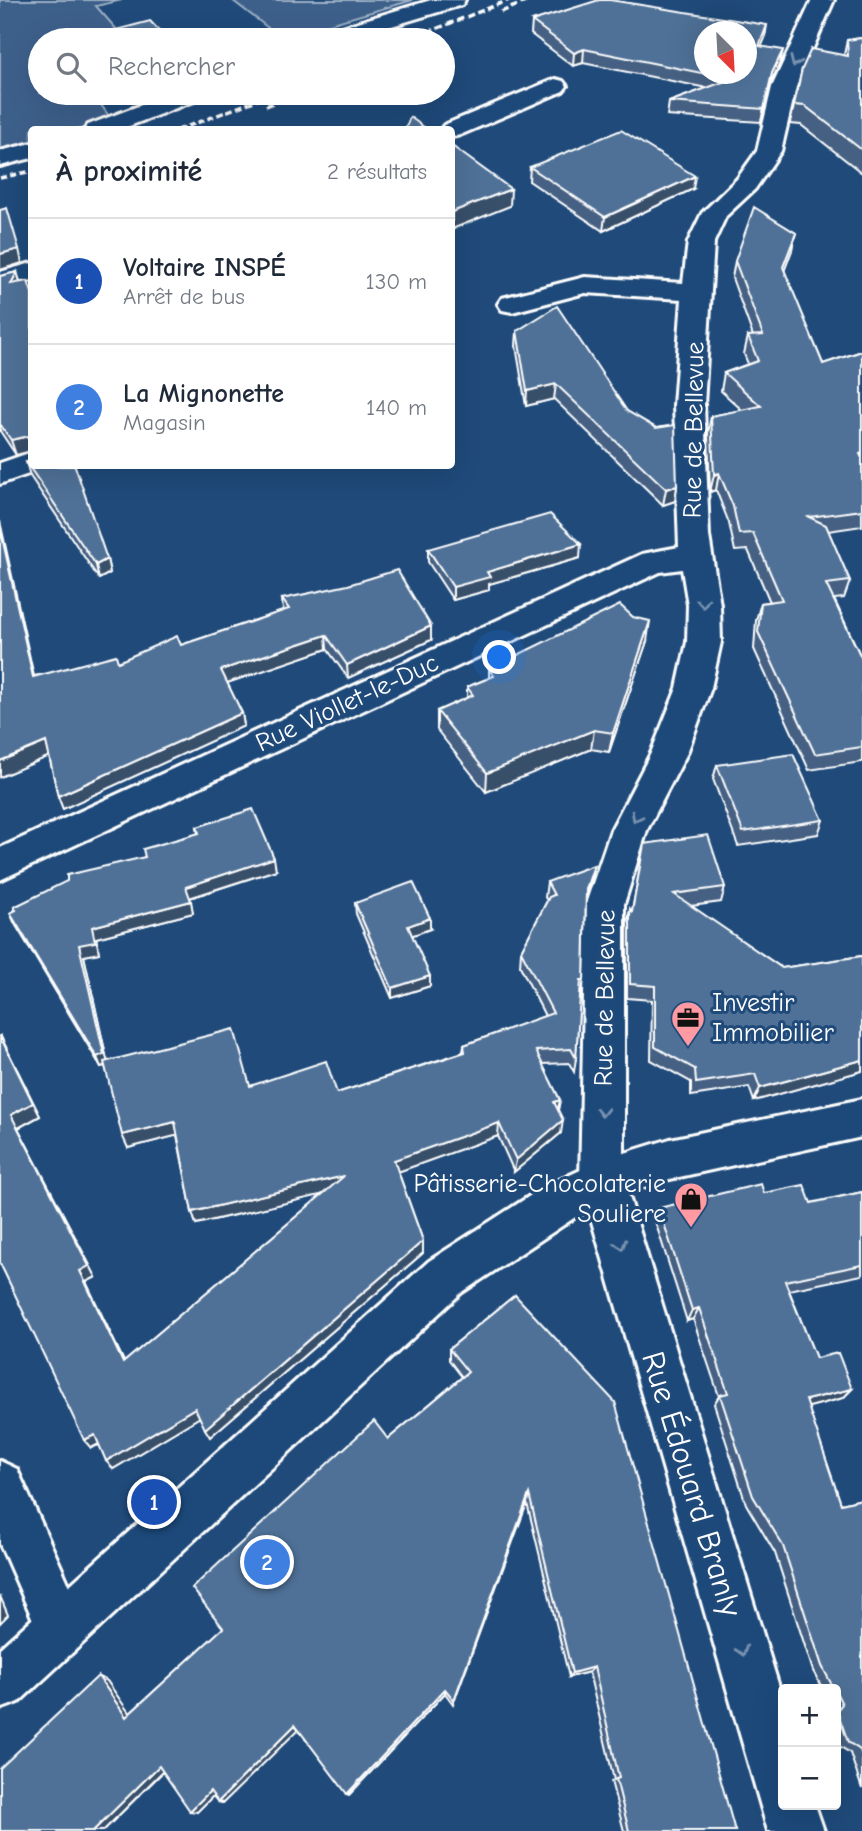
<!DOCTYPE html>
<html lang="fr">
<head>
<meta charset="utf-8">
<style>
	:root { --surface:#fff; --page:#f6f6f7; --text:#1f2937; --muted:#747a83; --line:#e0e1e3; --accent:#2563eb }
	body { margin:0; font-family:"Comic Neue",sans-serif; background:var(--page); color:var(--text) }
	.controls { position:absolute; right:21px; bottom:21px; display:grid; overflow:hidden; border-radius:7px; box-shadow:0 7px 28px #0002 }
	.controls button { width:63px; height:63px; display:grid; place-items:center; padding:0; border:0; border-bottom:2px solid var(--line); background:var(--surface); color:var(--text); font:35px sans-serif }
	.compass { position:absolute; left:694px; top:21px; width:63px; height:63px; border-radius:50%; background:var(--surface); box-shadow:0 7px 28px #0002; rotate:156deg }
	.you { position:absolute; left:500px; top:658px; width:24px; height:24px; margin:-18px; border:5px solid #fff; border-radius:50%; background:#1a73e8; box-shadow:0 0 0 10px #1a73e833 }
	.badge { display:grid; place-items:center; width:46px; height:46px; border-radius:50%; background:var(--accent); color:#fff; font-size:23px; font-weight:700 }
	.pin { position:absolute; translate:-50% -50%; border:4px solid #fff; box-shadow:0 2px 7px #0006 }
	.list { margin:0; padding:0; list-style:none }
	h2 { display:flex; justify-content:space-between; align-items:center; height:91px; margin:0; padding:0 28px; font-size:30px }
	h2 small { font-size:23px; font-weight:400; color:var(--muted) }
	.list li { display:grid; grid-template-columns:46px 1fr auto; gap:21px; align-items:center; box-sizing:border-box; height:126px; padding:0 28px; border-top:2px solid var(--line) }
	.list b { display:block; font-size:26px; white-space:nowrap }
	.list p { margin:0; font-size:23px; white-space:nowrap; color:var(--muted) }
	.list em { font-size:23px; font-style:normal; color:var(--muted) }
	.icon { flex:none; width:38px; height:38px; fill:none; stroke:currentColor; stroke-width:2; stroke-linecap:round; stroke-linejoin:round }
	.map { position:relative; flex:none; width:862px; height:1831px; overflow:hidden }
	.search { position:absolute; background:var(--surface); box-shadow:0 7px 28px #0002; left:28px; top:28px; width:427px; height:77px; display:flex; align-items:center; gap:18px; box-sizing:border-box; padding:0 24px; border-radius:38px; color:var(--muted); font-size:26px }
	.panel { position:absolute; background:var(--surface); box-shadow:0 7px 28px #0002; left:28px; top:126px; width:427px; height:343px; border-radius:7px }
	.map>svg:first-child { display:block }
</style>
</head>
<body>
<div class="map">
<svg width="862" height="1831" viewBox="0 0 862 1831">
	<rect width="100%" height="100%" fill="#1f4a7a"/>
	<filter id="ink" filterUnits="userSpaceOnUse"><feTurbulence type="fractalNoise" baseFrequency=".0143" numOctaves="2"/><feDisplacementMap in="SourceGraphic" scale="14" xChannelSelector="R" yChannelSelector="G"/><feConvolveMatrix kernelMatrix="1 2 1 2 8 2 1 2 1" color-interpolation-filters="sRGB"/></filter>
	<g filter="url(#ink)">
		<!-- green -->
		<g fill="#3c618b" stroke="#9eb0c5" stroke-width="2">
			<path d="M0 0H122L96 6 126 40H40V93H126L99 102 111 119 80 129 32 130 31 145 0 153Z"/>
			<path d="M232 0H413L281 38Z"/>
		</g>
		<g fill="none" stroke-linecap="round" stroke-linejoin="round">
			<!-- minor casing -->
			<g stroke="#fff" stroke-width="6">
				<g id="minor">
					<path d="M431 0H465L462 5 345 40H312L315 35Z"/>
					<path d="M812 0H834L796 87 781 151 755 189 726 216 714 242 704 405 709 536 720 605 721 642 711 688 687 753 647 830 624 904V1180L783 1700V1805H815L824 1831H768L580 1180 586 904 611 830 651 753 677 688 687 642 688 605 682 569 660 572 0 880V848L642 554 679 547 674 405 682 299 585 293 512 312 502 310 498 304 502 298 585 277 683 283 688 242 702 213 737 179 757 151 772 87Z"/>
					<path d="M555 79 563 81 567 86 563 91 460 135 452 137V130H440L444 125Z"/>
					<path d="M173 93H206L202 98 119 130H84L88 125Z"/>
					<path d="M32 143V158L0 166V151Z"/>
					<path d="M32 263V280L0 289V272Z"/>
					<path d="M32 452V466H45L43 469 0 484V463Z"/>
					<path d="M0 1461 17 1469 88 1627 80 1645 62 1653 44 1645 0 1544Z"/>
				</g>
			</g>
			<!-- major casing -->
			<g stroke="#fff" stroke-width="6">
				<path id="major" d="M862 1099V1137L670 1179 612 1197 574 1218 461 1293 19 1702 0 1709V1648L429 1261 542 1188 602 1160 670 1139Z"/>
			</g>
			<!-- minor -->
			<use href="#minor" fill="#1f4a7a" fill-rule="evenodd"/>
			<!-- major -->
			<use href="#major" fill="#1f4a7a" fill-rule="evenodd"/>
			<!-- rail -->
			<g stroke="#fff" stroke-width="3.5" stroke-dasharray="7 3.5" stroke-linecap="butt">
				<path d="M501 12 530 0"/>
				<path d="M408 40 509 0"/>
				<path d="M266 106 299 93"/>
				<path d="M178 130 275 93"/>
				<path d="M0 178 32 171"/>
			</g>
		</g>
		<!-- wall -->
		<g fill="#456182" stroke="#fff" stroke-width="2">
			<path d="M532 21 765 38 761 47 780 63 769 86 761 122 667 116 669 102 707 88 583 63 573 66 531 34Z"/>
			<path d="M862 38V173L801 125 790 124 802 69 844 55 847 40Z"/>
			<path d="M530 167 693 189 603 231 529 181Z"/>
			<path d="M792 250 784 271 823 364 862 351V526L828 531 850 581 844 598 834 599 862 659V762L809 770 754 649 756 620 761 603 770 602 748 550 735 551 729 523 716 490 710 492 708 433 711 416 742 410 721 391 724 373 748 364 744 354 748 336H753L732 278 735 261Z"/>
			<path d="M17 272 20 282 32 293V452L31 451 16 455 0 431V276Z"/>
			<path d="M517 331 627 411 656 428 677 486 675 501 663 505 554 399 526 406 516 346Z"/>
			<path d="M26 462 107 559 110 573 99 579 30 476Z"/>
			<path d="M428 549 580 558 489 584V590L453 600 428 562Z"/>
			<path d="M282 599 431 640 348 678 327 649 227 683 242 713 244 726 63 809 58 796 49 756 0 777 34 676 118 662 181 645 283 611Z"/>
			<path d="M647 641 609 752 591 749 486 792 437 730V711L467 698V687L489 678V669Z"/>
			<path d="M717 765 823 820 818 834 738 846 713 779Z"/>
			<path d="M197 827 276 870 190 898 193 913 96 938 99 953 84 956 107 1061 250 1086 337 1093 463 1052 464 1045 545 1016 520 966 521 951 547 901 545 897 547 882 591 880 586 897 584 980 581 995H580L576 1058 574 1072 569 1063 542 1064 560 1100 558 1110 561 1133 514 1172 498 1136 398 1171 423 1241V1253L210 1437 200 1417 113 1469 99 1445 91 1448 0 1263V1035L40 1116 18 1128 96 1277 86 1282 124 1362 323 1194 196 1224 192 1212 177 1135 128 1148 105 1066 101 1067 15 924 10 913 15 910 14 907 145 857 198 834Z"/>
			<path d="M644 844 725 887 721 902 691 906 782 968 862 956V1071L754 1101 749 1087 691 1096V1082L651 1060 652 1000 627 998V924L630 909 632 911Z"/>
			<path d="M355 903 430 929 412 935 430 986 392 998 356 914Z"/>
			<path d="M862 1192V1275L789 1290 816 1358 852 1389 843 1398 808 1407 841 1504 862 1499V1789L850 1753 838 1745 836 1738V1689H823L813 1671 775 1553 746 1504 714 1404 719 1396 693 1319 687 1321 655 1221 659 1208 764 1193 811 1203Z"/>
			<path d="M515 1295 735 1831H624L611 1781 614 1780 589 1672 569 1677 527 1503 453 1704 445 1693 349 1795 298 1729 223 1803 218 1802 213 1796 197 1812 163 1772 103 1831H0L98 1676 107 1681 129 1714 223 1628 388 1439 462 1377 449 1360V1349Z"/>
		</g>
		<!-- shaded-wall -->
		<g fill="#384f6a" stroke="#fff" stroke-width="2">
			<path d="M767 25 765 38 756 59 759 46Z"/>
			<path d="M584 49 583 63 573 66 574 53Z"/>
			<path d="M783 50 780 63 769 86 761 122 772 73Z"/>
			<path d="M695 176 693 189 603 231 605 217Z"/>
			<path d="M511 189 510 206 452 229V212Z"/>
			<path d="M796 233 792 250 779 285 783 267Z"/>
			<path d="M19 249 22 263 0 270V254Z"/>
			<path d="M17 272 21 286 11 284Z"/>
			<path d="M556 384 554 399 526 406 527 391Z"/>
			<path d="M29 436 31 451 16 455 11 440Z"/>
			<path d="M719 473 716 490 710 492 714 475Z"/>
			<path d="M677 486 675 501 663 505 666 489Z"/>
			<path d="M0 521 37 690 33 677 0 528Z"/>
			<path d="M581 544 580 558 489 584V590L453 600V587L487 572Z"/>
			<path d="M107 559 110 573 99 579 96 565Z"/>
			<path d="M650 621 647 641 609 752 613 733Z"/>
			<path d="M431 626V640L348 678 347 665Z"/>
			<path d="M326 635 327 649 224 684 221 670Z"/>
			<path d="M242 713 244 726 63 809 58 796Z"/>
			<path d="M594 730 591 749 486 792 487 773Z"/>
			<path d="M46 742 50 756 0 777V761Z"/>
			<path d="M274 858 276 870 189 898 186 887Z"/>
			<path d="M594 865 591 880 583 904 586 889Z"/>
			<path d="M191 901 193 913 96 938 99 953 84 956 108 1064 101 1067 97 1057 79 945 92 927Z"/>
			<path d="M430 918V929L408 937V926Z"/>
			<path d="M430 976V986L392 998V988Z"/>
			<path d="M0 1035 40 1116 18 1128 96 1277 86 1282 129 1372 123 1363 80 1271 11 1115Z"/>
			<path d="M862 1060V1071L754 1101 760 1088Z"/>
			<path d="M560 1100 557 1113 554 1102Z"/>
			<path d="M563 1120 561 1133 514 1172 516 1160Z"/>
			<path d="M175 1122 179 1135 128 1148 122 1135Z"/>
			<path d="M499 1123 498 1136 395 1173 394 1160Z"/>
			<path d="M344 1176 346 1189 196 1224 192 1212Z"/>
			<path d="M423 1241V1253L210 1437 205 1429Z"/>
			<path d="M699 1308 693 1319 687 1321 692 1310Z"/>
			<path d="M852 1389 843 1398 798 1410 806 1400Z"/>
			<path d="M195 1408 200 1417 113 1469 106 1461Z"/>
			<path d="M95 1435 101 1443 91 1448 84 1440Z"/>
			<path d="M529 1494 527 1503 453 1704 454 1700Z"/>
			<path d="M0 1596 8 1615 0 1623Z"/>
			<path d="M594 1667 589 1672 569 1677 572 1673Z"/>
			<path d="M98 1676 107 1681 134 1720 126 1717Z"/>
			<path d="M445 1689V1693L349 1795 347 1794Z"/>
			<path d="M295 1725 299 1729 223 1803 218 1802Z"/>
			<path d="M159 1766 166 1768 103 1831H93Z"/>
			<path d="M210 1791 216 1793 197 1812 190 1811Z"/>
		</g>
		<!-- building -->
		<g fill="#507197" stroke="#fff" stroke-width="2" fill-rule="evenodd">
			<path d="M599 0H610L767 25 759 46 783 50 772 73 764 109 669 102 731 79 584 49 574 53 532 21ZM704 32H746V74H704Z"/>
			<path d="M150 21 168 40H97L93 36Z"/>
			<path d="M862 38V150L805 106 794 105 802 69 811 49 848 56 847 40Z"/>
			<path d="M410 117 428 130H405Z"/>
			<path d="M621 130 695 176 605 217 530 167Z"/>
			<path d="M452 146 511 189 452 212Z"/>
			<path d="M754 207 796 233 783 267 823 364 862 351V453L860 454 862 458V510L809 517 826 525 850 581 826 584 862 659V747L815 754 758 632 761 603 782 600 753 533 739 534 733 506 719 473 714 475 711 416 761 406 724 373 758 361 748 336 763 335 735 261Z"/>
			<path d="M7 208 19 249 0 254V210Z"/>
			<path d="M17 272 11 284 28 281 32 293V449H31L29 436 11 440 0 424V276Z"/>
			<path d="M557 306 627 411 656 428 675 425 677 486 666 489 556 384 527 391 517 331Z"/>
			<path d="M32 460V466H75L107 559 96 565 26 462Z"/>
			<path d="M550 514 581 544 487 572 490 577 453 587 428 549Z"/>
			<path d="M0 528 33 677 116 655 118 662 177 636 181 645 289 609 282 599 348 585 397 570 431 626 347 665 326 635 221 670 242 713 58 796 46 742 0 761Z"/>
			<path d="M620 605 633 617 650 621 613 733 594 730 487 773 437 711 473 695 467 687 494 676 489 669Z"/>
			<path d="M793 754 823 820 743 832 717 765Z"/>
			<path d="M253 809 274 858 186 887 191 901 92 927 95 942 79 945 104 1054 97 1057 10 913 16 910 14 907 67 881V875L145 857 143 849 199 833 197 827Z"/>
			<path d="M708 835 725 887 674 894 782 968 862 956V1060L760 1088 755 1074 696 1083 695 1069 655 1047V986L630 984V909L632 912 644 844Z"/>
			<path d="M594 865 586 889 584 980H581L576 1058 571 1049 536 1051 560 1100 554 1102 563 1120 516 1160 499 1123 394 1160 423 1241 205 1429 195 1408 106 1461 95 1435 84 1440 0 1263V1036L33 1103 11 1115 89 1266 80 1271 123 1363 344 1176 192 1212 175 1122 122 1135 104 1062 234 1029 250 1086 326 1061 337 1093 465 1052 464 1045 553 1013 521 951 549 897 554 895 547 882Z"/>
			<path d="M413 882 430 918 408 926 430 976 392 988 355 903Z"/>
			<path d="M761 1184 764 1193 804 1185 811 1203 862 1192V1265L785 1281 816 1358 838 1353 852 1389 806 1400 841 1504 862 1499V1755L860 1750 848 1742 837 1710 842 1704 836 1692V1689H834L822 1666 783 1546 753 1496 720 1395 728 1393 699 1308 692 1310 659 1208Z"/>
			<path d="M515 1295 615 1402 735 1831H629L616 1779 619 1778 594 1667 572 1673 529 1494 454 1700 445 1689 347 1794 295 1725 218 1802 210 1791 190 1811 159 1766 93 1831H0V1768L98 1676 126 1717 223 1628 192 1588 374 1421 388 1439 468 1372 449 1349Z"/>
		</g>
		<!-- one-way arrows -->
		<defs><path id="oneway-chevron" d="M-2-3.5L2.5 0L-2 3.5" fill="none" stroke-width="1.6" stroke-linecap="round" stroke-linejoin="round" transform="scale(1.75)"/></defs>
		<g stroke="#7992af">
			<use href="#oneway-chevron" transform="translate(795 62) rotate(114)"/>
			<use href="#oneway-chevron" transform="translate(703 603) rotate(86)"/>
			<use href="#oneway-chevron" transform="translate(636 817) rotate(117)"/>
			<use href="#oneway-chevron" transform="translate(602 1112) rotate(91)"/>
			<use href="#oneway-chevron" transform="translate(621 1245) rotate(73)"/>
			<use href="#oneway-chevron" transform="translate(742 1651) rotate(73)"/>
		</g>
	</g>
	<!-- icons -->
	<defs>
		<g id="office-pin" transform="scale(1.75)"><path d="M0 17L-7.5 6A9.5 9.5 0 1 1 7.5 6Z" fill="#ff9aa2" stroke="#1f4a7a"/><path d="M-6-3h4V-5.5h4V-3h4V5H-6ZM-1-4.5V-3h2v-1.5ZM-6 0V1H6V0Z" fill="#111"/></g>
		<g id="shop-pin" transform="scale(1.75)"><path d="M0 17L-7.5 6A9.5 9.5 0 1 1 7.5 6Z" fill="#ff9aa2" stroke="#1f4a7a"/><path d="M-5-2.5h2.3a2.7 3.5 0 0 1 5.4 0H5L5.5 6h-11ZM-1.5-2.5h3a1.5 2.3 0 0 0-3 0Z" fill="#111"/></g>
	</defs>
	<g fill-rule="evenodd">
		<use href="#office-pin" x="688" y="1018"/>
		<use href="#shop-pin" x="691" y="1199"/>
	</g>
	<g text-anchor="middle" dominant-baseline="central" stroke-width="6" stroke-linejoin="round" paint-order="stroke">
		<!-- street labels -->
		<g font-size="26" fill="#fff" stroke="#1f4a7a">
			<text transform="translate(694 430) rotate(-89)">Rue de Bellevue</text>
			<text transform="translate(347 703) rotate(-25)">Rue Viollet-le-Duc</text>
			<text transform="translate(605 998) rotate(-89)">Rue de Bellevue</text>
		</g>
		<!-- poi labels -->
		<g font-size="26" fill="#fff" stroke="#1f4a7a" text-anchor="start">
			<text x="712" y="1003">Investir<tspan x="712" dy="30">Immobilier</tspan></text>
			<text x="666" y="1184" text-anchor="end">Pâtisserie-Chocolaterie<tspan x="666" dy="30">Souliere</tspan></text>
		</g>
		<!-- near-street labels -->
		<g font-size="32" fill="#fff" stroke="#1f4a7a">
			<text transform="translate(692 1484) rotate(73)">Rue Édouard Branly</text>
		</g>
	</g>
</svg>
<div class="controls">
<button>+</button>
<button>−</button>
</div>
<svg class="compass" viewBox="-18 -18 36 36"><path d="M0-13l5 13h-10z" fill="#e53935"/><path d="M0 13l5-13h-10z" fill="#747a83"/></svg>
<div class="you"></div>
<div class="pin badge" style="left:154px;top:1502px;background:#1a4fb4">1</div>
<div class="pin badge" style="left:267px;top:1562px;background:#3f7fe0">2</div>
<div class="search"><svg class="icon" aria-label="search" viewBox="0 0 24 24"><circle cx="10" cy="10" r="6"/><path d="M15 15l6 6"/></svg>Rechercher</div>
<section class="panel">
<h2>À proximité<small>2 résultats</small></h2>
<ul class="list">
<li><span class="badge" style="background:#1a4fb4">1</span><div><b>Voltaire INSPÉ</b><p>Arrêt de bus</p></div><em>130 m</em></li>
<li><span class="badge" style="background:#3f7fe0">2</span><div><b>La Mignonette</b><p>Magasin</p></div><em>140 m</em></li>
</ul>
</section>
</div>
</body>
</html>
